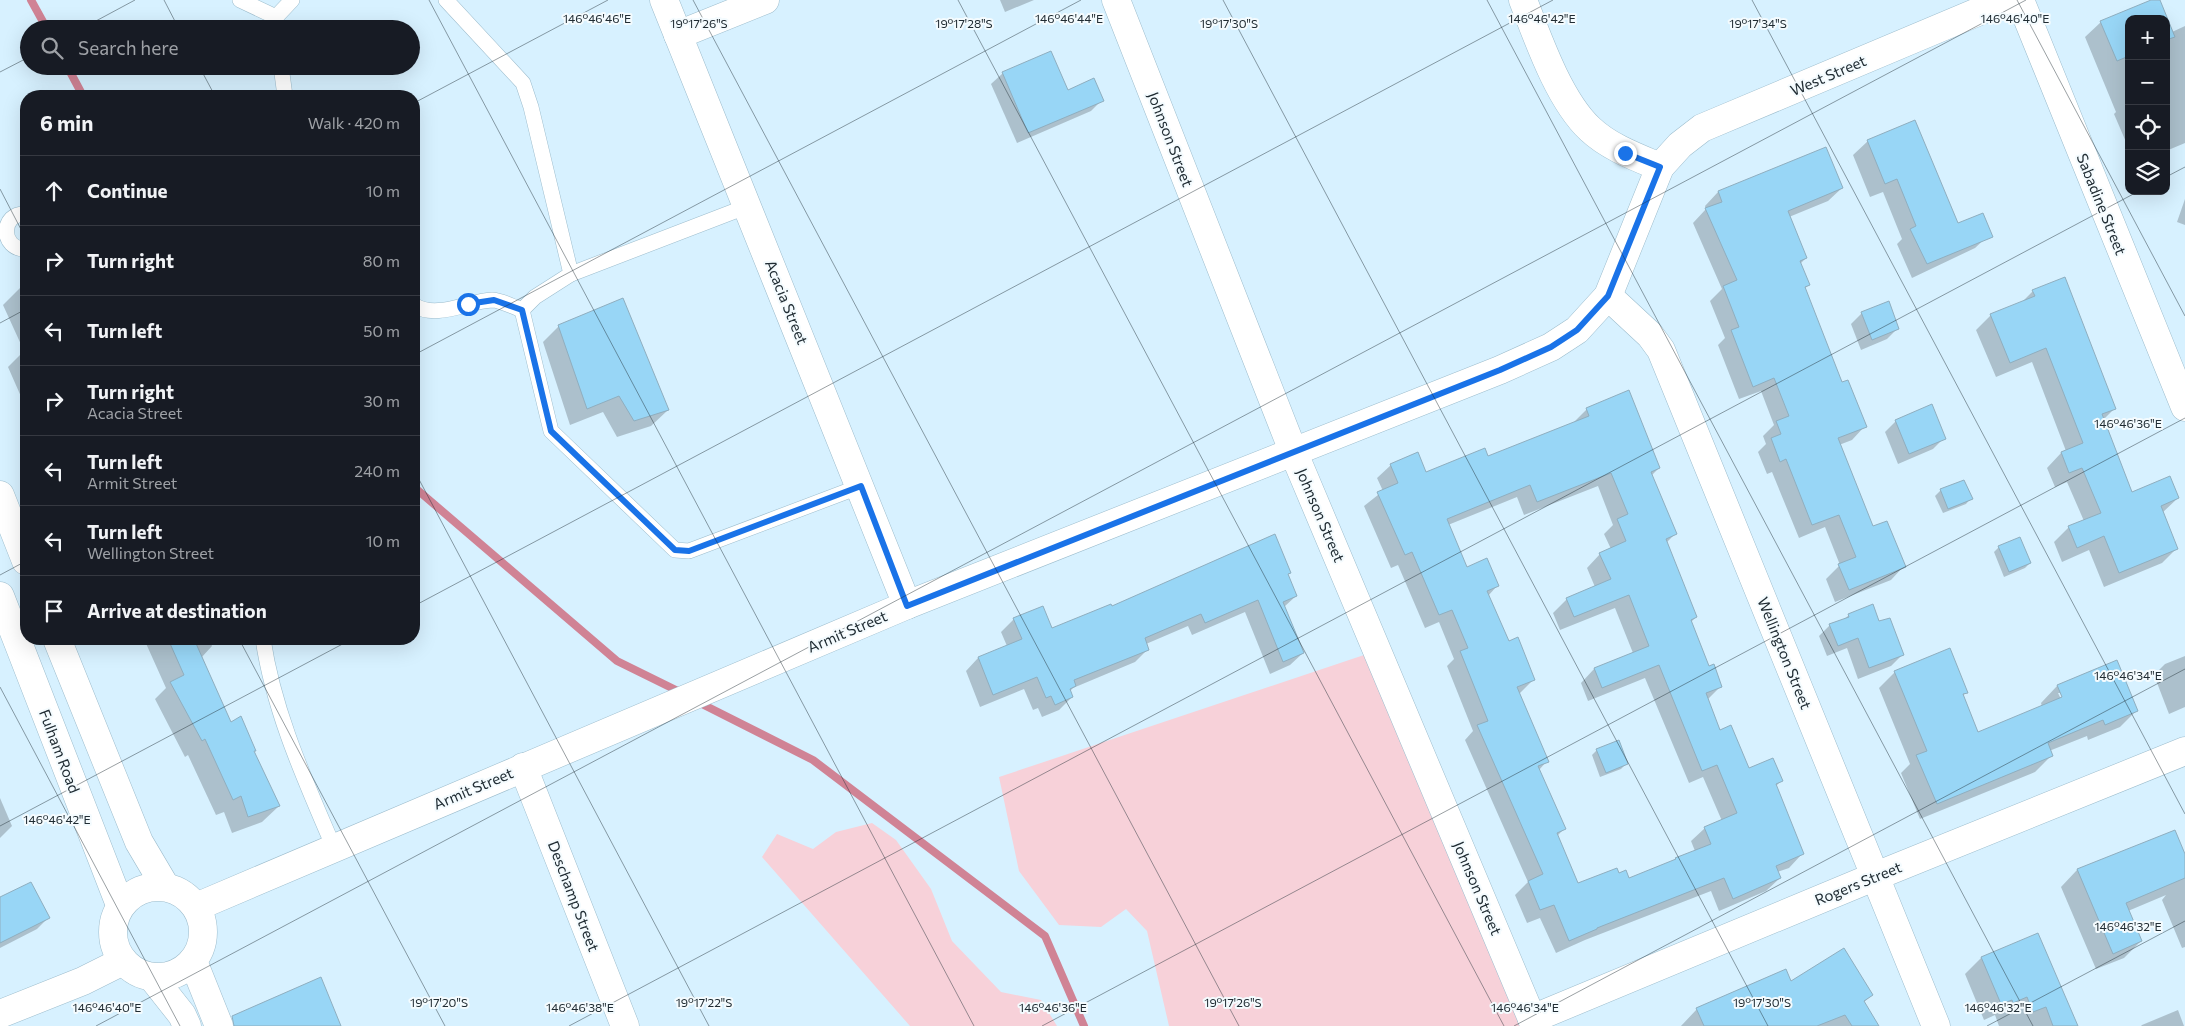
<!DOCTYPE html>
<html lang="en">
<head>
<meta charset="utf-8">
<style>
	:root { --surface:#171b24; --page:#242831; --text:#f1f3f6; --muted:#9ea1a6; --line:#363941 }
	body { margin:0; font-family:Commissioner,sans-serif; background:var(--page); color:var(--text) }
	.controls { position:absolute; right:15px; top:15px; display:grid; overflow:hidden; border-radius:10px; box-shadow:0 5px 20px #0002 }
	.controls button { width:45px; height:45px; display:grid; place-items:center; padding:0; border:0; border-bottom:1px solid var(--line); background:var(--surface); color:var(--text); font:25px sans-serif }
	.stop { position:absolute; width:15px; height:15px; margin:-11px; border:4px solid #1a73e8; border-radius:50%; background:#fff }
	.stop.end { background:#1a73e8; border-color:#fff; box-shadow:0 1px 5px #0008 }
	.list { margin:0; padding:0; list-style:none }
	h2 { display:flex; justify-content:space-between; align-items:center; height:65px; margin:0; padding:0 20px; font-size:21px }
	h2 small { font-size:16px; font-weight:400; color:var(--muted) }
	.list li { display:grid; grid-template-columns:32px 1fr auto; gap:15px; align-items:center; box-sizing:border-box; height:70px; padding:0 20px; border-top:1px solid var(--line) }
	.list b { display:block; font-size:19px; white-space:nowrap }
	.list p { margin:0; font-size:16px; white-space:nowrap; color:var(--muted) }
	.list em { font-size:16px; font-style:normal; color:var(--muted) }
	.icon { flex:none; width:28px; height:28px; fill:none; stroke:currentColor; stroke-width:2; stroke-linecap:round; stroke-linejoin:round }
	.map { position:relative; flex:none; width:2185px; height:1026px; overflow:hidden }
	.search { position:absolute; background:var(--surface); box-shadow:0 5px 20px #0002; left:20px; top:20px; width:400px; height:55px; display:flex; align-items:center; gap:12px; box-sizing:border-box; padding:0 18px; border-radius:28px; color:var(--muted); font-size:19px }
	.panel { position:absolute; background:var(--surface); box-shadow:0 5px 20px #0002; left:20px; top:90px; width:400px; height:555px; border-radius:20px }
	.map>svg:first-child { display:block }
</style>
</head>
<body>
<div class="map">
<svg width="2185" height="1026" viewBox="0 0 2185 1026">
	<rect width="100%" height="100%" fill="#d7f1ff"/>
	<!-- green -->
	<g fill="#f7d1d9">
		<path d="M1370 653 1522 1026H1169L1147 931 1126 909 1101 927 1059 925 1019 871 999 777Z"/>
		<path d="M872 823 896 840 931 889 952 941 1001 992 1041 1000 1057 1026H910L762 857 777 834 813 849 836 832Z"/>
	</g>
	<!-- shadow -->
	<g fill="#0003" fill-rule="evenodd">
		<path d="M1000 0H1034L1005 12Z"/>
		<path d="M2154 0H2158L2129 19V149L2114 114 2116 112 2085 37 2101 22Z"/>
		<path d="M2166 19 2172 32 2185 26V143L2166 151Z"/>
		<path d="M1003 73 1102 100 1091 111 1017 143 991 84Z"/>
		<path d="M1868 141 1957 225 1990 234 1975 248 1912 278 1897 244 1902 239 1883 192 1870 197 1853 155Z"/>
		<path d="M1825 148 1842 188 1828 201 1789 217 1806 258 1800 264 1809 285 1804 289 1842 384 1865 426 1852 440 1839 445 1872 528 1904 566 1891 580 1835 602 1826 579 1840 565 1825 527 1799 538 1772 472 1767 474 1758 452 1766 444 1763 436 1774 425 1761 391 1739 399 1718 345 1725 338 1710 301 1722 289 1693 223 1706 209 1705 206 1718 192Z"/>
		<path d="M2185 199V225L2177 222Z"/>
		<path d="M26 285V408L8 367 24 351 3 305 20 288Z"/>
		<path d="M2033 291 2115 408 2103 420 2132 494 2178 498 2162 513 2177 548 2162 563 2104 587 2089 550 2062 562 2054 542 2069 527 2084 521 2067 482 2055 487 2047 468 2061 453 2066 451 2032 362 1996 377 1976 330 1991 315 2021 303Z"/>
		<path d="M1862 313 1898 328 1887 339 1861 350 1851 324Z"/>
		<path d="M559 326 668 410 651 426 617 437 603 412 570 425 543 342Z"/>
		<path d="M1587 409 1659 468 1651 476 1675 534 1666 543 1696 617 1691 622 1708 668 1721 686 1707 700 1720 731 1748 770 1781 781 1775 787 1802 854 1789 868 1777 872 1780 878 1766 891 1719 911 1711 891 1585 940 1556 953 1540 918 1527 923 1515 895 1528 882 1465 740 1473 731 1447 666 1454 659 1439 622 1425 628 1398 565 1391 568 1364 506 1383 491 1377 478 1391 465 1426 473 1487 457 1573 423ZM1598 486 1613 525 1604 534 1611 549 1600 554 1587 568 1595 587 1567 599 1553 613 1560 630 1615 608 1633 653 1594 669 1581 683 1588 701 1645 678 1689 783 1703 777 1722 821 1705 828 1691 841 1695 851 1673 862 1628 880 1618 874 1577 885 1557 836 1564 829 1539 770 1547 761 1519 694 1534 679 1508 642 1488 596 1497 586 1466 568 1448 525 1517 497 1524 515Z"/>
		<path d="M1896 421 1944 438 1933 449 1898 464 1885 432Z"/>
		<path d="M1941 490 1971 498 1966 504 1943 513 1935 496Z"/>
		<path d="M1999 547 2030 563 2025 568 2004 577 1994 552Z"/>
		<path d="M1289 573 1287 575 1296 596 1284 607 1303 653 1290 665 1270 674 1245 612 1192 635 1188 626 1146 644 1148 649 1135 662 1073 688 1070 691 1072 697 1059 710 1042 717 1038 708 1033 710 1024 689 980 707 966 671 978 658 1007 646 1001 632 1014 619 1052 630 1111 608Z"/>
		<path d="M1849 615 1879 623 1902 655 1891 666 1858 679 1847 648 1827 656 1819 636 1830 625 1843 620Z"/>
		<path d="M144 639H209L212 646 201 658 230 724 253 752 279 806 262 822 232 833 224 812 216 815 188 755 185 757 155 699 166 688Z"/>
		<path d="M2185 656V707L2169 714 2154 675 2165 664Z"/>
		<path d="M2116 662 2137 710 2120 727 2088 740 2087 736 2049 751 2051 756 2035 772 1920 819 1901 773 1910 764 1879 688 1895 672 1966 692 1963 696 1978 733 2042 707 2041 703 2057 686ZM2058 693H2061L2065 703H2063Z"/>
		<path d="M1597 750 1627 763 1621 769 1600 777 1592 755Z"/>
		<path d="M0 798 12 826 0 838Z"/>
		<path d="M2174 831 2185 857V947L2182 948 2162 900 2166 895 2128 911 2141 941 2124 958 2096 969 2061 887 2077 870Z"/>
		<path d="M0 899 48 918 37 929 0 948Z"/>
		<path d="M1981 958 2077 1026H1999L1995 1015 1984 1020 1965 974Z"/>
		<path d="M1791 983 1872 995 1863 1003 1875 1026H1681L1697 1009Z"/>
		<path d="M2178 1010 2184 1026H2141L2142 1025Z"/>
	</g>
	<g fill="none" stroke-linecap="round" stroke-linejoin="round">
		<!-- stream -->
		<g stroke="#d08395" stroke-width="8">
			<path d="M31 0 47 29"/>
			<path d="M67 66 83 96"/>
			<path d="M414 487 617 661 682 693"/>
			<path d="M696 701 813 760 1045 936 1084 1026"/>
		</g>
	</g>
	<!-- building -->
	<g fill="#98d6f6" stroke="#8faebf" fill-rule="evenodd">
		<path d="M2151 0H2160L2175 37 2166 40V19H2129V56L2117 61 2100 21Z"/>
		<path d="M1051 51 1068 90 1094 78 1104 101 1028 133 1002 72Z"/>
		<path d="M1915 120 1958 223 1983 213 1993 237 1927 264 1910 229 1916 226 1897 179 1885 184 1867 140Z"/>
		<path d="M1826 147 1843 188 1788 211 1807 258 1800 261 1810 285 1805 287 1842 382 1848 380 1867 427 1838 438 1873 526 1887 521 1906 567 1849 590 1838 564 1856 557 1839 515 1812 525 1786 459 1780 462 1771 438 1781 434 1776 421 1789 416 1774 378 1753 387 1731 330 1739 327 1723 286 1737 280 1705 208 1722 202 1718 191Z"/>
		<path d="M2065 277 2116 409 2102 414 2132 492 2170 476 2179 498 2161 506 2178 549 2119 573 2104 536 2077 548 2068 526 2101 513 2082 468 2069 473 2061 452 2083 443 2046 348 2010 363 1990 314 2035 296 2032 290Z"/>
		<path d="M623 298 669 410 634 421 619 396 587 409 558 325Z"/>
		<path d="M1889 301 1899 329 1872 340 1861 312Z"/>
		<path d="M1629 390 1660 468 1651 472 1677 534 1666 539 1697 617 1691 620 1709 666 1714 664 1722 687 1706 693 1720 730 1731 725 1749 768 1773 758 1783 781 1776 784 1804 854 1776 866 1781 878 1733 899 1724 878 1597 928V929L1569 941 1554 905 1540 910 1528 881 1543 874 1477 725 1488 721 1460 651 1468 648 1452 610 1439 615 1412 552 1405 555 1377 492 1398 483 1390 464 1418 452 1426 472 1485 448 1488 456 1589 416 1586 408ZM1611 473 1628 514 1617 519 1626 541 1599 553 1611 579 1566 598 1574 617 1629 595 1649 646 1594 668 1602 688 1659 665 1702 771 1717 765 1737 813 1704 827 1711 844 1675 858 1676 859 1629 878 1626 870 1619 873 1617 868 1578 883 1557 833 1566 829 1538 766 1549 762 1517 687 1535 680 1518 637 1509 641 1487 591 1499 586 1487 558 1467 567 1447 519 1530 485 1537 502Z"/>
		<path d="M1932 404 1946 439 1909 454 1895 420Z"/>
		<path d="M1964 480 1973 499 1948 509 1940 489Z"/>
		<path d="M1275 534 1291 573 1288 574 1297 596 1283 602 1304 653 1283 662 1258 600 1205 623 1201 614 1145 638 1149 650 1074 680 1076 686 1070 689 1073 697 1055 705 1051 696 1046 698 1037 677 993 695 978 657 1022 639 1013 618 1043 606 1052 628 1111 604 1112 606Z"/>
		<path d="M2020 537 2031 563 2009 572 1998 546Z"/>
		<path d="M1873 604 1879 621 1890 618 1904 655 1869 668 1858 638 1838 646 1829 624 1849 617 1848 614Z"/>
		<path d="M168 639H194L231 722 241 716 256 751H254L280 806 248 817 241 796 233 800 205 739 202 741 170 682 184 675Z"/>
		<path d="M1950 648 1968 693 1963 694 1978 732 2062 697 2057 685 2117 660 2138 711 2105 725 2103 720 2048 743 2053 756 1937 804 1916 755 1927 751 1894 671Z"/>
		<path d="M1619 740 1628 764 1606 773 1596 749Z"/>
		<path d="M2175 830 2185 854V878L2126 903 2142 941 2113 954 2077 869Z"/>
		<path d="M31 882 50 918 0 943V897Z"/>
		<path d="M2038 933 2078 1026H2053L2046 1007 2033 1012 2027 997 2013 1003 2012 1000 2001 1004 1981 957Z"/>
		<path d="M1844 948 1873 995 1864 1001 1879 1026H1852L1845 1015 1817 1026H1704L1696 1008 1786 969 1791 981Z"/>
		<path d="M321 977 341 1026H234L232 1016Z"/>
	</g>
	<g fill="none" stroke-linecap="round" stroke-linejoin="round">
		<!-- lane casing -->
		<g stroke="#9dbdcd" stroke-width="16">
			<g id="lane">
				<path d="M240 0 276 17"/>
				<path d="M446 0 523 83 531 107 571 274 535 297 522 310"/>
				<path d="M277 29 276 17 292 0"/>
				<path d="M281 66 285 96"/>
				<path d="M26 214C0 212 0 250 26 249"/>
				<path d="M571 274 748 206"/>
				<path d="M414 305C436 320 468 301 492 300 501 300 513 307 522 310"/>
				<path d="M522 310 551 431 675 550 689 551 861 486"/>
				<path d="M263 639C274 713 305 780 334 848"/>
			</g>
		</g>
		<!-- street casing -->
		<g stroke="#9dbdcd" stroke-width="29">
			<g id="street">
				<path d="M664 0 907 605"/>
				<path d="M1116 0 1293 451 1535 1026"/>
				<path d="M1523 0C1538 39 1559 100 1590 129 1609 147 1636 157 1660 167"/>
				<path d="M2020 0 2185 407"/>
				<path d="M678 35 765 0"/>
				<path d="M1608 296 1650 335 1661 350 1936 1026"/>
				<path d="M523 767 625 1026"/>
				<path d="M196 907 907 605 1500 370 1551 347 1577 330 1608 296 1660 167 1680 145 1702 128 2006 0"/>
				<path d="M0 1014 83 981 123 961"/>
				<path d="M1532 1019 1876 876 2185 751"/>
			</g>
		</g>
		<!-- secondary casing -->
		<g stroke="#9dbdcd" stroke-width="29">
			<g id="secondary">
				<path d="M0 495 26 561"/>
				<path d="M0 596 120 905"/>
				<path d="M57 639 139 842 165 886"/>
				<circle cx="158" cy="932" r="45"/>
				<path d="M193 961 219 1026"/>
				<path d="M152 977 182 1015 187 1026"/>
			</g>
		</g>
		<!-- lane -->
		<use href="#lane" stroke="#fff" stroke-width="15"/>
		<!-- street -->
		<use href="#street" stroke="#fff" stroke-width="28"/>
		<!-- secondary -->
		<use href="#secondary" stroke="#fff" stroke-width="28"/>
	</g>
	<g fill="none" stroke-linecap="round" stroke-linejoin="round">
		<!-- route -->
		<path stroke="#1a73e8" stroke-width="6" d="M468 304 494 300 522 310 551 431 675 550 689 551 861 486 907 606 1500 370 1551 347 1577 330 1608 296 1660 167 1625 153"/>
	</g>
	<!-- ticks -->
	<path fill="none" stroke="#202c33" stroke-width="1" stroke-opacity="0.45" d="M164 0 179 29M429 0 974 1026M693 0 1239 1026M958 0 1504 1026M1223 0 1768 1026M1487 0 2033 1026M1752 0 2185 814M2017 0 2185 316M81 29 135 0M199 66 215 96M0 72 29 57M414 103 608 0M2166 177 2185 167M0 189 26 239M0 323 26 309M414 355 1081 0M414 470 709 1026M0 575 26 561M414 606 1553 0M239 639 445 1026M0 687 180 1026M0 826 352 639M96 1026 2026 0M569 1026 2139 191M1042 1026 2185 418M1514 1026 2185 669M1987 1026 2185 921"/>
	<g text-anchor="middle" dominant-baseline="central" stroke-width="4" stroke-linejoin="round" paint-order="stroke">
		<!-- street labels -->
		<g font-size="15" fill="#202c33" stroke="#f4fbfe">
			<text transform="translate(1828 75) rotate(-23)">West Street</text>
			<text transform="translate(1171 139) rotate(69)">Johnson Street</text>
			<text transform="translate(2102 204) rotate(68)">Sabadine Street</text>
			<text transform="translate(787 302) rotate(68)">Acacia Street</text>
			<text transform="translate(1321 515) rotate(67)">Johnson Street</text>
			<text transform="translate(847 631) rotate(-23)">Armit Street</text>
			<text transform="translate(1785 653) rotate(68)">Wellington Street</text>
			<text transform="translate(60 751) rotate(69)">Fulham Road</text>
			<text transform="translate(473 788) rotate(-23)">Armit Street</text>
			<text transform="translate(1858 883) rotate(-22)">Rogers Street</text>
			<text transform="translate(1478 888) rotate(67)">Johnson Street</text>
			<text transform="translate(574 896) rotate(69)">Deschamp Street</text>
		</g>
	</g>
	<g font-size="12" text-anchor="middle" fill="#202c33" stroke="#f4fbfe" stroke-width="4" stroke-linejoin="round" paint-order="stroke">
		<text x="597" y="23">146°46'46"E</text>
		<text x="1069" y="23">146°46'44"E</text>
		<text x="1542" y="23">146°46'42"E</text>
		<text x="2015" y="23">146°46'40"E</text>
		<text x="699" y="28">19°17'26"S</text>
		<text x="964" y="28">19°17'28"S</text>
		<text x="1229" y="28">19°17'30"S</text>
		<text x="1758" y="28">19°17'34"S</text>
		<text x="2128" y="428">146°46'36"E</text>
		<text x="2128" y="680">146°46'34"E</text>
		<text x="57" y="824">146°46'42"E</text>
		<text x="2128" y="931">146°46'32"E</text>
		<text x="439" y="1007">19°17'20"S</text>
		<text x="704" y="1007">19°17'22"S</text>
		<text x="1233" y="1007">19°17'26"S</text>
		<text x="1762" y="1007">19°17'30"S</text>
		<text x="107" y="1012">146°46'40"E</text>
		<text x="580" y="1012">146°46'38"E</text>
		<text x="1053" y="1012">146°46'36"E</text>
		<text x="1525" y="1012">146°46'34"E</text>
		<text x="1998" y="1012">146°46'32"E</text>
	</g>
</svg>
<div class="controls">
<button>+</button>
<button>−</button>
<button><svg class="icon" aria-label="locate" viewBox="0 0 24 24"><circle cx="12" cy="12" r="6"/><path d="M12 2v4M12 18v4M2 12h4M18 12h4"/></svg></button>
<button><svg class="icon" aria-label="layers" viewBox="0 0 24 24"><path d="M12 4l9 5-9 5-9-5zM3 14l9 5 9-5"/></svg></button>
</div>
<div class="stop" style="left:468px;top:304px"></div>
<div class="stop end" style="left:1625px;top:153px"></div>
<div class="search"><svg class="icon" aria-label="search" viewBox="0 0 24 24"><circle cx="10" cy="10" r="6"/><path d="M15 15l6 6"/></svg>Search here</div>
<section class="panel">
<h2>6 min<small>Walk · 420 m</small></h2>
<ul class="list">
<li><svg class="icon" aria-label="ahead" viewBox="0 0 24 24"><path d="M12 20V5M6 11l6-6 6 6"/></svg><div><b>Continue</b></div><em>10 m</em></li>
<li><svg class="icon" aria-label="right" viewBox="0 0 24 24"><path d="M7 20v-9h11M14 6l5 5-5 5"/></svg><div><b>Turn right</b></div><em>80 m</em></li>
<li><svg class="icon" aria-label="left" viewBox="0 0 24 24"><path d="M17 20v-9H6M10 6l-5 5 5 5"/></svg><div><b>Turn left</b></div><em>50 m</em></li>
<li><svg class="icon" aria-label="right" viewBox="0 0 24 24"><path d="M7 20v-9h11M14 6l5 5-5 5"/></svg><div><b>Turn right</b><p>Acacia Street</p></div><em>30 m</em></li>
<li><svg class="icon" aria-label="left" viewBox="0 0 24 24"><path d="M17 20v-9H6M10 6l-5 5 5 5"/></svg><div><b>Turn left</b><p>Armit Street</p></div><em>240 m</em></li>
<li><svg class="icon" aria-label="left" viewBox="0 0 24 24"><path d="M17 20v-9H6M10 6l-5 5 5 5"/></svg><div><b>Turn left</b><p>Wellington Street</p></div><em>10 m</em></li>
<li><svg class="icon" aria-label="arrive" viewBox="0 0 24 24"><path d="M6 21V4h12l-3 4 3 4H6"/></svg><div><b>Arrive at destination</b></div></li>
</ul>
</section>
</div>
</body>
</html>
